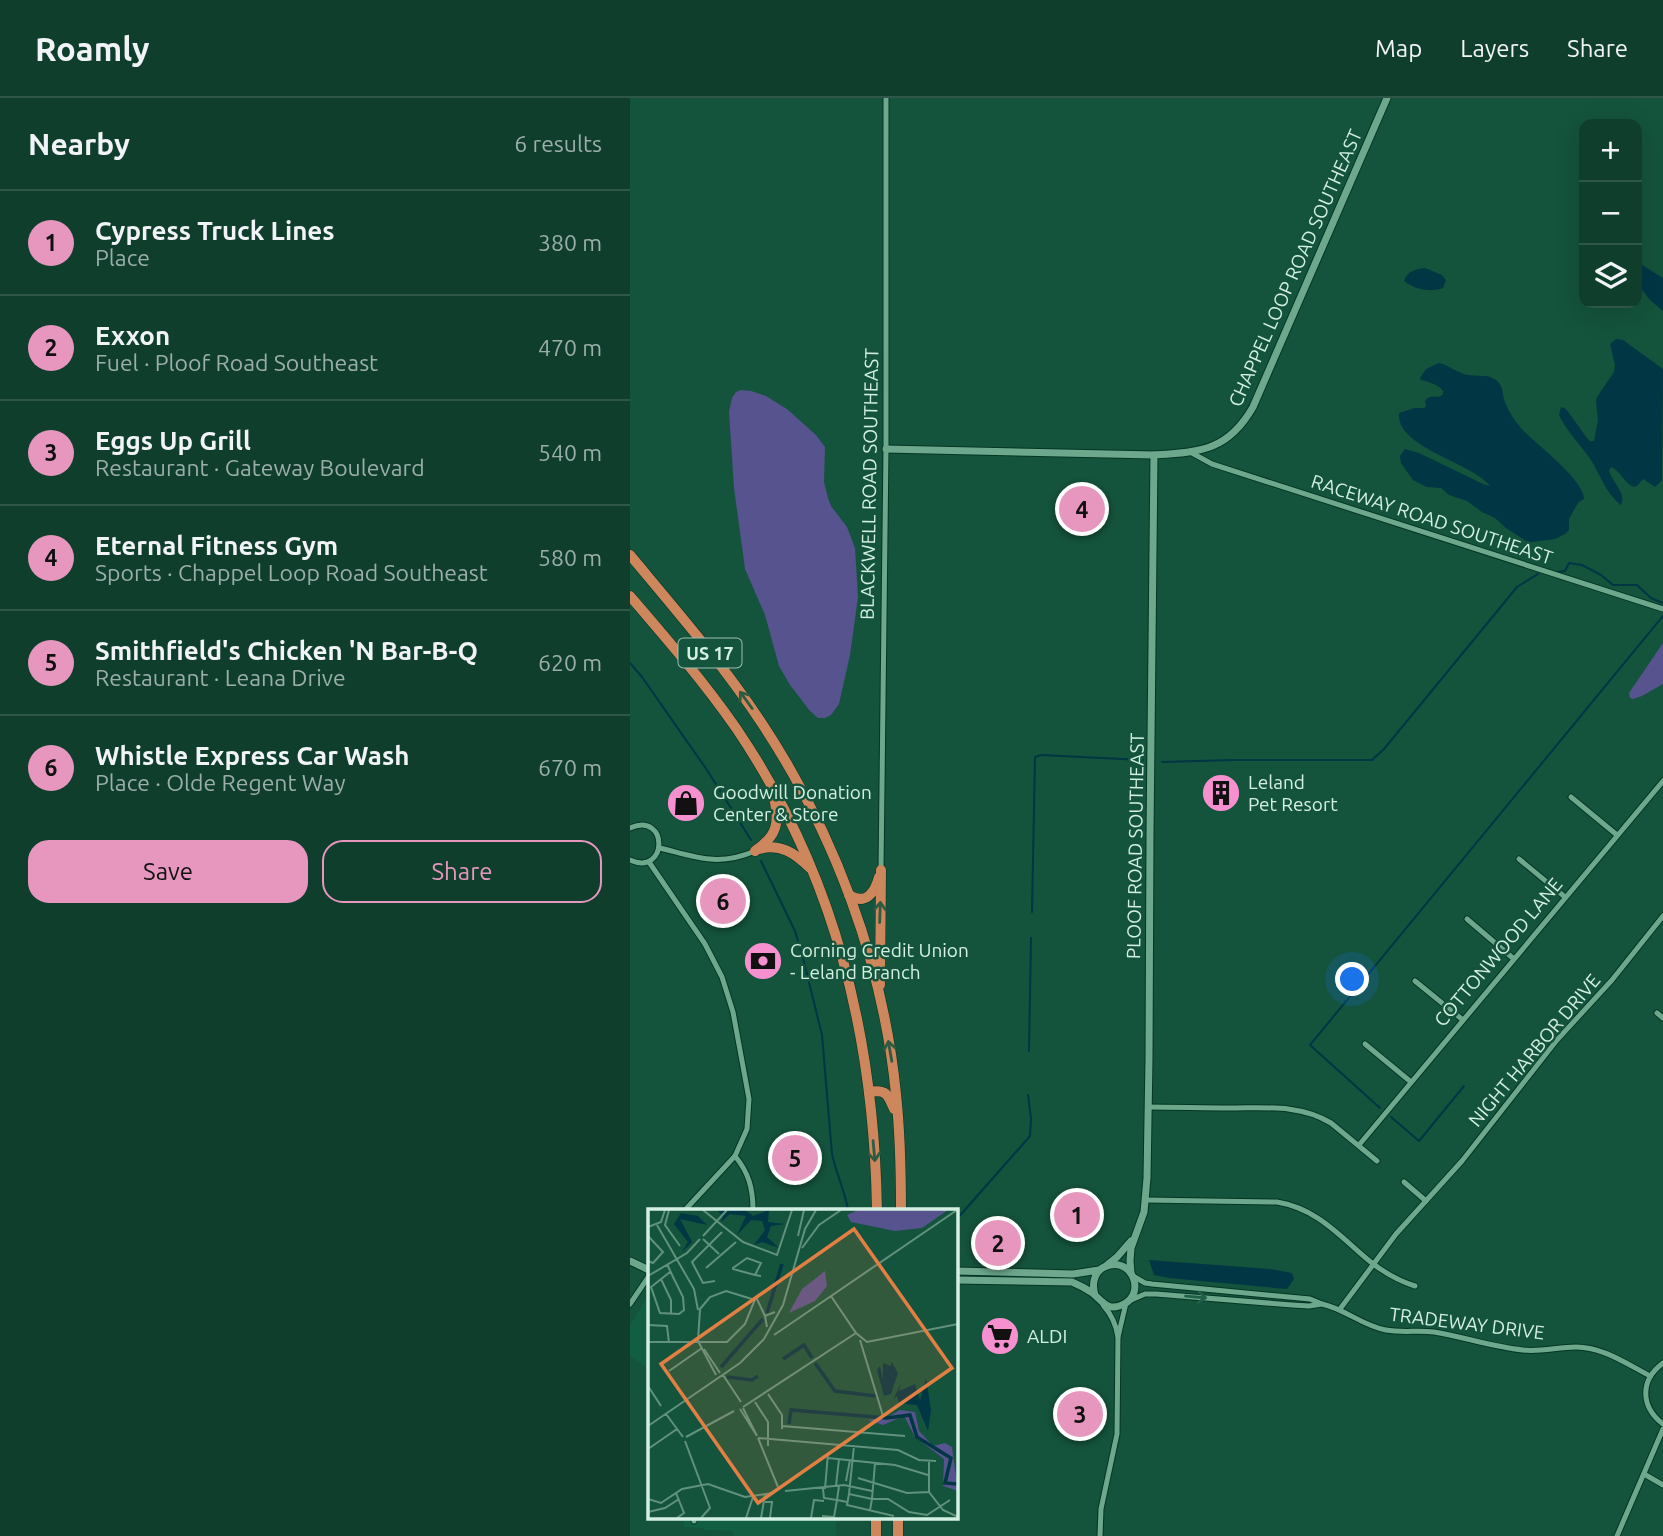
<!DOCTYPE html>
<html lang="en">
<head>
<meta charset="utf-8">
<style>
	:root { --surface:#0f3e2d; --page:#1d4939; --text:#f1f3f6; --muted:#9baeaa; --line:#2f5749; --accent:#e797bd }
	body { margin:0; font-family:Ubuntu,sans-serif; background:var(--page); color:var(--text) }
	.controls { position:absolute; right:21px; top:21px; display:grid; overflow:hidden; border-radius:14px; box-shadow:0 7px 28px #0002 }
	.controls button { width:63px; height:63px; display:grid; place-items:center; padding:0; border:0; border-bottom:2px solid var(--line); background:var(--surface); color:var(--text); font:35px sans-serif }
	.you { position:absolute; left:723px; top:882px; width:24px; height:24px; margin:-18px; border:5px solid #fff; border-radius:50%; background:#1a73e8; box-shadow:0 0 0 10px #1a73e833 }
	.badge { display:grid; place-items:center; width:46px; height:46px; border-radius:50%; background:var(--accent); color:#111; font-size:23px; font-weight:700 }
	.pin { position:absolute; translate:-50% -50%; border:4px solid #fff; box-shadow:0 2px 7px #0006 }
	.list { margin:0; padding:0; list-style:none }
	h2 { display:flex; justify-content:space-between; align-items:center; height:91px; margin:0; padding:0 28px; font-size:30px }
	h2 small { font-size:23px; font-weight:400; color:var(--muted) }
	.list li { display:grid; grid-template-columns:46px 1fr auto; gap:21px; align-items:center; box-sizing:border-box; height:105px; padding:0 28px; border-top:2px solid var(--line) }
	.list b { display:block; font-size:26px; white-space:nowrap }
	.list p { margin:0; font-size:23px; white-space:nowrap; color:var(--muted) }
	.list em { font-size:23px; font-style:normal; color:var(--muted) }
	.actions { display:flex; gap:14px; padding:21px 28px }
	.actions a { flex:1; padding:16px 0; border:2px solid var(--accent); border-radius:21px; text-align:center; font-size:24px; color:var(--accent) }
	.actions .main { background:var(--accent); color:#111 }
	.icon { flex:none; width:38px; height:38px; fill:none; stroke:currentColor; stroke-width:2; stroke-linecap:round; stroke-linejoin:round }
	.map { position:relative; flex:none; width:1033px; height:1438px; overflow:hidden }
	header { display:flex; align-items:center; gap:42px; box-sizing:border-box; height:98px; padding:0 35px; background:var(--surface); border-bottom:2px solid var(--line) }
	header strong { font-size:33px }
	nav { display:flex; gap:38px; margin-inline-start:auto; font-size:24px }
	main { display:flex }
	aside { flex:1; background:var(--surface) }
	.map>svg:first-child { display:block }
</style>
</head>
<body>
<header>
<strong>Roamly</strong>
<nav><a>Map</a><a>Layers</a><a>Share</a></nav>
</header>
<main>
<aside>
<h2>Nearby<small>6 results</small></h2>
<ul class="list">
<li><span class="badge">1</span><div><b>Cypress Truck Lines</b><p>Place</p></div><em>380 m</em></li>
<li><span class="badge">2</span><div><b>Exxon</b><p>Fuel · Ploof Road Southeast</p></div><em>470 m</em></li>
<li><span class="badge">3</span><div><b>Eggs Up Grill</b><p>Restaurant · Gateway Boulevard</p></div><em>540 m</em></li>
<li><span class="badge">4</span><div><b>Eternal Fitness Gym</b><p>Sports · Chappel Loop Road Southeast</p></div><em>580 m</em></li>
<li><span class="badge">5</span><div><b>Smithfield's Chicken 'N Bar-B-Q</b><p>Restaurant · Leana Drive</p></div><em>620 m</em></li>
<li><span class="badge">6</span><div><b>Whistle Express Car Wash</b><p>Place · Olde Regent Way</p></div><em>670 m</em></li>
</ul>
<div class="actions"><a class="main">Save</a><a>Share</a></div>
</aside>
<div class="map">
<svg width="1033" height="1438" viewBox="0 0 1033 1438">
	<rect width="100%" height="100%" fill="#14533c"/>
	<!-- built -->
	<g fill="#115e43">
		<path d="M19 1197V1271L0 1258V1227Z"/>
		<path d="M54 1419H206V1438H103L102 1433 74 1432 73 1430 54 1429Z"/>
	</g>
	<!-- green -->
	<g fill="#56538e">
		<path d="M111 292 121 293 136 298 157 311 186 337 195 349 194 384 198 400 201 408 217 429 225 450 228 499 220 557 209 606 201 617 195 620H188L180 613 160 587 149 568 135 517 115 471 104 390 99 314 102 300 106 294Z"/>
		<path d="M1033 545V586L1012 598 1003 601 1000 600 999 595Z"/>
	</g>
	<!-- water -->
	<g fill="#013645">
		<path d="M1007 164 1033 180V213L1020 202 1007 185Z"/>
		<path d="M795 170 812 177 816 182 813 190C800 195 784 191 774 183 777 173 786 171 795 170Z"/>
		<path d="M986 241 993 242 1033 271 1032 382 1025 389 1013 381 1008 387 1004 389C994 385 991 373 981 369L979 373C983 385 997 396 991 407 976 396 971 378 961 362 951 347 937 334 929 317L931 309 936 311 957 340 960 343H964L968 322 966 303 967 299 984 274 985 267 980 246Z"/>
		<path d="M809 265C818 267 825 273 834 276 846 280 860 274 869 285 873 290 872 295 874 301 876 309 884 322 890 329 904 345 954 381 954 401L949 404 945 410 939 421V432L935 436 925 441 902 444 896 443 876 430 865 420 852 414 837 403 819 397 811 390 797 389 783 382 771 365 770 358 775 351 789 355 853 386 860 388C842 364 766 350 769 315L784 310H794L796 308 795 303C798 298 804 298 809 299L813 296V293C808 286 799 284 791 282L790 280 796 271Z"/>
		<path d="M519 1162 640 1171 662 1175 664 1181 657 1191 539 1180 524 1177Z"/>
	</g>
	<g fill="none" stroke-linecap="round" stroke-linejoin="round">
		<!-- stream -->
		<g stroke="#013645" stroke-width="2">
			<path d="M928 474 935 473 939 465 952 467 971 477 983 487H1007L1021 500 1033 505"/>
			<path d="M0 565 12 579 77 672 121 742"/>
			<path d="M532 664 603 662H742L754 651 887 489 908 476"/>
			<path d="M131 763 165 833 173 860 192 937 202 1056C206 1075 215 1093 218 1112"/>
			<path d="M402 814 405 659 411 657 513 662"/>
			<path d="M399 953 401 840"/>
			<path d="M750 1010 680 947 1033 518"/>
			<path d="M761 1019 789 1043 834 988"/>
			<path d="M326 1122 400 1038 401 1020 398 997"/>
		</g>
		<!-- minor casing -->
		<g stroke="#053624" stroke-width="7">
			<g id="minor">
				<path d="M562 355 582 366 1033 511"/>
				<path d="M941 699 987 737"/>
				<path d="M0 730C39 713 38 779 0 762"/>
				<path d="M30 750C66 759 88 769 125 753"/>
				<path d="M889 761 935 799"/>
				<path d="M19 764 75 846 92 879 103 914 119 1001 117 1031 105 1058 55 1112"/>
				<path d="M251 772 256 351V0"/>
				<path d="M837 821 884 861"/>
				<path d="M785 883 833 922"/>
				<path d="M1027 915 1033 920"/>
				<path d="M735 946 781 984"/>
				<path d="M518 1009C546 1009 573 1010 600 1010 635 1010 670 1006 701 1025L747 1063"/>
				<path d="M729 1047 1033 683"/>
				<path d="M105 1058C119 1075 123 1091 123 1112"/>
				<path d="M774 1084 796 1103"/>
				<path d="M516 1102 647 1104C689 1111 711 1140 742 1165 755 1175 769 1183 785 1188"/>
				<path d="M499 1203 515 1196H526L662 1207 679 1208 692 1206 680 1201 522 1186 515 1185 503 1178"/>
				<path d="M0 1206 19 1178"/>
				<path d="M692 1206C715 1211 733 1228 756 1232 772 1235 788 1232 804 1234 834 1239 863 1249 893 1252 911 1254 928 1249 946 1249 973 1249 997 1266 1020 1278"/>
				<path d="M473 1207C482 1217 486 1226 488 1239L496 1205"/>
				<path d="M710 1211 766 1136 832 1063 927 942 982 882 1033 818"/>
				<path d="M1033 1265C1010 1282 1010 1308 1033 1326"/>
				<path d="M1014 1376 1033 1387"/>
				<path d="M64 1423V1419"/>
				<path d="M470 1438 471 1411 487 1336 488 1239"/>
				<path d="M987 1438 1033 1331"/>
			</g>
		</g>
		<!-- tertiary casing -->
		<g stroke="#053624" stroke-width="9">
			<g id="tertiary">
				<path d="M256 351 524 357C570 354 598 353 623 309L757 0"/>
				<path d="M0 1163 19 1172"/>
				<path d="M477 1167 487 1159 501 1143"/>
				<path d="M326 1173 443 1176 469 1172"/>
				<path d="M501 1175 500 1163 501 1150 514 1114 517 1080 519 961 520 736 524 357"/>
				<path d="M326 1182 442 1184C449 1187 455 1190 461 1194 472 1202 477 1215 494 1206 515 1195 503 1162 480 1167 465 1170 461 1184 465 1197"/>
			</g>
		</g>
		<!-- trunk casing -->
		<g stroke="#053624" stroke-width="11">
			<g id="trunk">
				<path d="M0 457C45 511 92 565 131 624 204 734 253 864 266 996 270 1034 271 1073 271 1112"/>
				<path d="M0 498C37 541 74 584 106 630 205 776 244 938 247 1112"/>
				<path d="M129 751C150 745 165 755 180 770"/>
				<path d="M125 753C147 738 150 725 144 700"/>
				<path d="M219 797C236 808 245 794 249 779"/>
				<path d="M250 887 251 772"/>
				<path d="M239 994C256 991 258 996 264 1011"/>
				<path d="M246 1438V1419"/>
				<path d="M268 1438V1419"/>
			</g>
		</g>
		<!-- minor -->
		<use href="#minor" stroke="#6da88d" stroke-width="5"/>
		<!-- tertiary -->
		<use href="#tertiary" stroke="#6da88d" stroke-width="7"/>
		<!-- trunk -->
		<use href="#trunk" stroke="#ce865c" stroke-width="10"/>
	</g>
	<!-- one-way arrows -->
	<defs><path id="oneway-shaft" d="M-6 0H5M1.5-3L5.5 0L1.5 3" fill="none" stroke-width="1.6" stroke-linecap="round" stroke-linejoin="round" transform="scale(1.75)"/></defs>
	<g stroke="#305b41">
		<use href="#oneway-shaft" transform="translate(116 602) rotate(-126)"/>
		<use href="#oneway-shaft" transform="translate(250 814) rotate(-88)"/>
		<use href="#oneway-shaft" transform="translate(260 953) rotate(-100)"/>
		<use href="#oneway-shaft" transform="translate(244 1053) rotate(85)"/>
	</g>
	<use stroke="#216048" href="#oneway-shaft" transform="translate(566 1199) rotate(5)"/>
	<!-- icons -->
	<defs>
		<g id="building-disc" transform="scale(2.0125)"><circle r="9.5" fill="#f790ce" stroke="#14533c"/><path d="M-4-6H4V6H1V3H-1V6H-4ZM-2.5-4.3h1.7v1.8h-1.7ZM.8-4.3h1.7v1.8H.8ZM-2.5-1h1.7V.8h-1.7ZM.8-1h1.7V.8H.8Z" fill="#111"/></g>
		<g id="shop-disc" transform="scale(2.0125)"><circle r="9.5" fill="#f790ce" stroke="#14533c"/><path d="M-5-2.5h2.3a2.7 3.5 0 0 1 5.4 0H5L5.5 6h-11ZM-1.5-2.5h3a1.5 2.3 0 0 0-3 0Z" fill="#111"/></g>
		<g id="bank-disc" transform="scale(2.0125)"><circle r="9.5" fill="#f790ce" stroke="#14533c"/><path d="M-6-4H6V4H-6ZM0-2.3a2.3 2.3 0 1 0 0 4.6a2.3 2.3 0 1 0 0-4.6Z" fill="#111"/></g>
		<g id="supermarket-disc" transform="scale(2.0125)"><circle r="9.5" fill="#f790ce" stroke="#14533c"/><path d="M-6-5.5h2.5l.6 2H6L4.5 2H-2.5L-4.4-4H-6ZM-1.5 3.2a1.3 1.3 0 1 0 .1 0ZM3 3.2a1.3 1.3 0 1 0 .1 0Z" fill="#111"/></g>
	</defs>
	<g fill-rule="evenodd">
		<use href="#building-disc" x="591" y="695"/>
		<use href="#shop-disc" x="56" y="705"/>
		<use href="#bank-disc" x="133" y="863"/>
		<use href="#supermarket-disc" x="370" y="1238"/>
	</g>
	<g text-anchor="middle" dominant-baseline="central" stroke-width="5" stroke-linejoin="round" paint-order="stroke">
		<!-- shield labels -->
		<rect fill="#14533c" stroke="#9ac1b0" stroke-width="2" x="48.5" y="540.5" width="63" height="29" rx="5"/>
		<g font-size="18" font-weight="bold" fill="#d3f0e2">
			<text x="80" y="555">US 17</text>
		</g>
		<!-- street labels -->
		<g font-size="19" fill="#d3f0e2" stroke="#14533c">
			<text transform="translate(665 170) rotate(-66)">CHAPPEL LOOP ROAD SOUTHEAST</text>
			<text transform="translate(239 386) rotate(-89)">BLACKWELL ROAD SOUTHEAST</text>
			<text transform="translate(802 421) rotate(18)">RACEWAY ROAD SOUTHEAST</text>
			<text transform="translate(505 748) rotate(-89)">PLOOF ROAD SOUTHEAST</text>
			<text transform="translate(868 854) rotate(-50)">COTTONWOOD LANE</text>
			<text transform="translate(904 952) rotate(-50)">NIGHT HARBOR DRIVE</text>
			<text transform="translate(837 1225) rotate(7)">TRADEWAY DRIVE</text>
		</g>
		<!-- poi labels -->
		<g font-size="19" fill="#d3f0e2" stroke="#14533c" text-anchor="start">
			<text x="618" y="684">Leland<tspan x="618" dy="22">Pet Resort</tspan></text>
			<text x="83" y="694">Goodwill Donation<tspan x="83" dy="22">Center &amp; Store</tspan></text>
			<text x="160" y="852">Corning Credit Union<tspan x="160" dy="22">- Leland Branch</tspan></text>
			<text x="397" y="1238">ALDI</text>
		</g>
	</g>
	<!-- overview -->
	<g transform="translate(18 1111)">
		<rect width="310" height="310" fill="#14533c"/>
		<path d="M210 1H300L274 19 247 22 203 13 199 6ZM177 62 179 77 167 92 141 104 154 80ZM252 201 267 203 271 222 285 237 297 234 304 238 310 282 295 277 296 250 267 228 256 207 235 216 220 211 238 209Z" fill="#56538e"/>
		<path d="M69 1H97L105 7 121 1 120 13 137 15 123 17 119 28 131 39 114 33 106 36 117 21 114 12 103 11 89 26 98 7 82 5 73 13 75 7ZM33 4 50 7 59 16 32 10 44 33 34 43 40 33 26 15ZM243 152 250 164 243 185 236 187 229 161 232 157 235 171V154L243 157ZM278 169 283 201 280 222 269 196 251 194 249 187 245 191 253 174 251 182 267 175 272 192Z" fill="#013645"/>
		<path fill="none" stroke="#013645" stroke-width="3.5" d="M119 104 134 55M135 150 156 136 164 149M167 154 187 182 228 187M73 158 115 110M79 168 104 171 110 167M141 215 143 201 239 209 262 206 269 228 303 249 297 274 310 275"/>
		<path fill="none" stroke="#60927e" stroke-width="2" d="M21 1 17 16 32 37M55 1 95 33 129 46 144 1M9 16 46 80 50 101M0 18 13 13 17 1M0 27 15 43 5 54 0 52M55 27 79 1M150 27 156 1M55 30 71 45M154 39 171 16 193 1M19 55 26 70 35 88 36 101 31 105 12 104 3 78 22 63M58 59 88 33M107 66 113 54 99 49 85 59V60L107 66 113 67M0 67 39 44 52 30M13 70 23 91V106M67 72 55 74 44 53 74 23M183 87 208 124 219 133 310 115M108 88 117 107M0 116 19 117 21 134M119 118 117 107 127 103M126 126 309 1M212 131 235 207M0 133H79L97 115 108 88M56 140 72 164M21 162 54 139M68 166 50 132 52 100 62 88 78 82 104 90M75 166 93 193M0 177 13 197M120 185 134 206V220M107 193 120 213V237M95 198 208 124M92 200 109 227 95 199M18 205 35 228M0 217 92 154 116 130 135 96 157 20 168 1M134 217 257 227M38 228 86 202M110 229 250 241 271 251 288 252M110 229 130 278M37 232 62 299 53 309M206 237 201 285 224 290 227 254M0 240 29 220M180 249 247 256 280 266M281 251V283L295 301 310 308M210 269 259 284 281 283M198 272 202 251M188 277 191 250M191 277 189 291 199 293M177 280 180 244M137 282 196 276 224 282M28 284 36 304 29 309M201 285 199 296 246 307M0 290 13 294 34 280 60 275 97 288 125 284M117 293H124L122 309M222 301 224 290H240L261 303 279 306 302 291M0 303 17 299 31 290M174 307 186 308 189 291 176 289 175 280M98 309 105 288M113 309 117 286M163 309 166 291 176 292"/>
		<path fill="#e37f42" fill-opacity="0.15" stroke="#e37f42" stroke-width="3.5" d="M206 20 304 159 110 294 13 155Z"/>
		<rect width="310" height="310" fill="none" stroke="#d3f0e2" stroke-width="3.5"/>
	</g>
</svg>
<div class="controls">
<button>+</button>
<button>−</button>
<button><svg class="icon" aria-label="layers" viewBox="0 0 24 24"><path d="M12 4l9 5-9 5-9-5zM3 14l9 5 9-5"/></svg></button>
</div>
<div class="you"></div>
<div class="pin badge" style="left:447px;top:1117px">1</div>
<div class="pin badge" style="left:368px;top:1145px">2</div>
<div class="pin badge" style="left:450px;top:1316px">3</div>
<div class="pin badge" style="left:452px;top:411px">4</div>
<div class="pin badge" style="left:165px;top:1060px">5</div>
<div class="pin badge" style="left:93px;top:803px">6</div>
</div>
</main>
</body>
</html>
